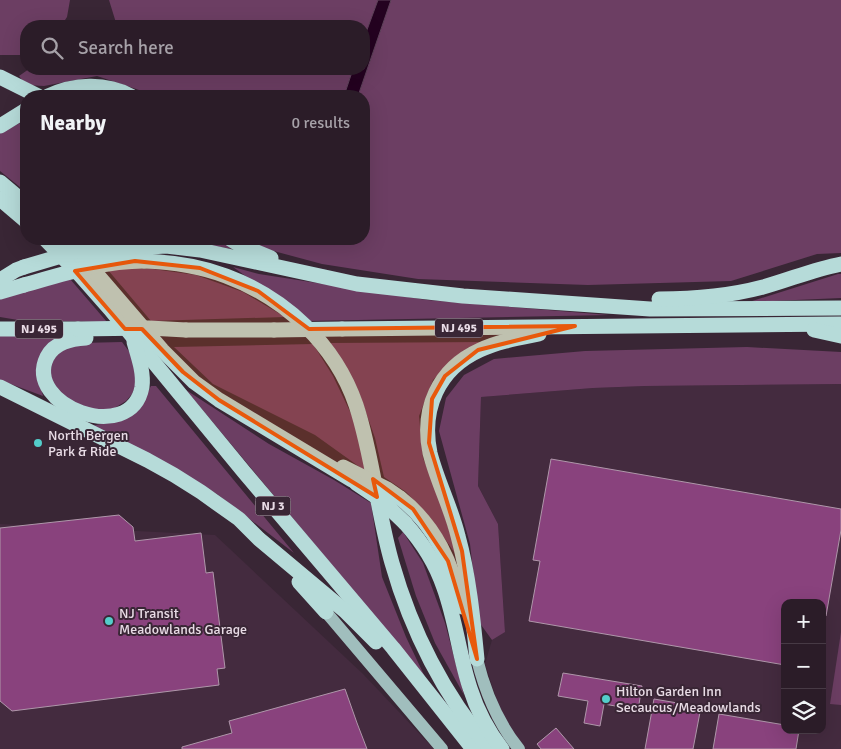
<!DOCTYPE html>
<html lang="en">
<head>
<meta charset="utf-8">
<style>
	:root { --surface:#2b1c28; --page:#372934; --text:#f1f3f6; --muted:#a6a1a8; --line:#473a45 }
	body { margin:0; font-family:Signika,sans-serif; background:var(--page); color:var(--text) }
	.controls { position:absolute; right:15px; bottom:15px; display:grid; overflow:hidden; border-radius:10px; box-shadow:0 5px 20px #0002 }
	.controls button { width:45px; height:45px; display:grid; place-items:center; padding:0; border:0; border-bottom:1px solid var(--line); background:var(--surface); color:var(--text); font:25px sans-serif }
	.list { margin:0; padding:0; list-style:none }
	h2 { display:flex; justify-content:space-between; align-items:center; height:65px; margin:0; padding:0 20px; font-size:21px }
	h2 small { font-size:16px; font-weight:400; color:var(--muted) }
	.icon { flex:none; width:28px; height:28px; fill:none; stroke:currentColor; stroke-width:2; stroke-linecap:round; stroke-linejoin:round }
	.map { position:relative; flex:none; width:841px; height:749px; overflow:hidden }
	.search { position:absolute; background:var(--surface); box-shadow:0 5px 20px #0002; left:20px; top:20px; width:350px; height:55px; display:flex; align-items:center; gap:12px; box-sizing:border-box; padding:0 18px; border-radius:20px; color:var(--muted); font-size:19px }
	.panel { position:absolute; background:var(--surface); box-shadow:0 5px 20px #0002; left:20px; top:90px; width:350px; height:155px; border-radius:20px }
	.map>svg:first-child { display:block }
</style>
</head>
<body>
<div class="map">
<svg width="841" height="749" viewBox="0 0 841 749">
	<rect width="100%" height="100%" fill="#392635"/>
	<!-- built -->
	<g fill="#442b3f" fill-rule="evenodd">
		<path d="M841 384V749H519L508 734 485 664 492 640 505 631 498 524 478 486 481 397 593 388 645 386ZM785 603H822V730H785Z"/>
		<path d="M0 524 215 535 363 674 434 749H0Z"/>
	</g>
	<!-- green -->
	<g fill="#6c3e63">
		<path d="M0 0H70L67 17 61 26H26V55H0Z"/>
		<path d="M109 0H378L364 38V26H117Z"/>
		<path d="M391 0H841V253L817 254 731 281 588 285 418 279 322 264 255 246 244 239H364V96H358Z"/>
		<path d="M29 69H353L344 96H145L139 90 97 76 44 86 26 85 19 76Z"/>
		<path d="M26 120V192L0 171V133Z"/>
		<path d="M128 239H223L232 249 184 241 114 243Z"/>
		<path d="M233 267 259 274 427 300 609 315 308 321Z"/>
		<path d="M131 268 153 269 196 275 243 292 285 317 151 321 108 270Z"/>
		<path d="M838 274H841V298L749 302Z"/>
		<path d="M70 279 107 322 18 320 0 317V299Z"/>
		<path d="M71 335 39 380 43 396 0 380V336Z"/>
		<path d="M122 342 131 354 137 382 132 394 126 401 113 409H87L61 395 50 378 52 361 59 353 68 347 81 343Z"/>
		<path d="M486 342 459 354 433 380 419 416 423 458 437 493 458 558 430 517 406 492 384 477 375 438 358 390 330 343Z"/>
		<path d="M313 344 333 376 355 422 368 473 315 435 213 384 174 347Z"/>
		<path d="M747 347 841 352V384L645 386 593 388 481 397 478 486 498 524 505 632 492 640 479 622 470 544 439 431 446 398 464 375 494 359 585 351Z"/>
		<path d="M151 386H156L294 553 217 494 92 426 129 417 141 405Z"/>
		<path d="M186 390 269 444 334 480 371 503 382 577 406 637 425 677Z"/>
		<path d="M403 532 423 563 445 623 464 695 435 643 416 596 398 538Z"/>
		<path d="M841 632V705L830 704Z"/>
	</g>
	<!-- water -->
	<path fill="#240220" stroke="#5f435b" d="M378 0H391L358 96H344L353 69H364V38Z"/>
	<!-- building -->
	<g fill="#89427d" stroke="#af97aa">
		<path d="M551 459 841 509V530L826 616H822V603H785V665L529 621 540 561 533 560Z"/>
		<path d="M119 515 133 527 135 541 201 533 206 573 213 572 225 668 217 669 219 685 12 711 0 701V528Z"/>
		<path d="M563 673 642 686 638 710 604 704 600 726 584 723 588 701 558 696Z"/>
		<path d="M345 689 357 723 367 749H182V747L232 733 229 721Z"/>
		<path d="M654 699 701 707 693 749H645Z"/>
		<path d="M719 714 785 725V730H799L796 749H713Z"/>
		<path d="M556 728 574 749H541L537 744Z"/>
	</g>
	<g fill="none" stroke-linecap="round" stroke-linejoin="round">
		<!-- primary -->
		<g stroke="#a0bebd" stroke-width="12">
			<path d="M326 612 442 749"/>
			<path d="M477 659C485 692 498 723 519 749"/>
		</g>
		<!-- highway -->
		<g stroke="#b6dbd9" stroke-width="15">
			<path d="M0 77 38 96"/>
			<path d="M48 96C74 84 105 82 131 96"/>
			<path d="M0 126 26 110"/>
			<path d="M0 182 26 204"/>
			<path d="M0 199 26 221"/>
			<path d="M45 239 80 275 110 309 244 472 393 648 473 749"/>
			<path d="M63 239 88 264 162 350 194 382 219 400 352 480"/>
			<path d="M230 239 238 244 271 258"/>
			<path d="M134 248 166 246 200 250 357 284 463 296 650 309 841 308"/>
			<path d="M144 261C172 262 200 266 226 276 285 298 335 344 356 405 373 456 377 511 392 563 411 630 444 696 490 749"/>
			<path d="M0 280 16 270 24 267"/>
			<path d="M0 292 24 285"/>
			<path d="M659 299C694 299 729 296 763 287 789 280 814 269 841 264"/>
			<path d="M0 329H78"/>
			<path d="M342 329 841 324"/>
			<path d="M186 330H274"/>
			<path d="M814 330 841 336"/>
			<path d="M86 338C71 339 55 342 47 357 23 406 131 446 142 387 144 372 138 356 134 342"/>
			<path d="M0 387 147 460 174 475 201 492 239 519 259 539 345 611 376 642"/>
			<path d="M400 498C436 526 452 564 462 607"/>
			<path d="M405 523C422 542 436 564 444 588 456 621 459 655 470 688 477 710 488 731 502 749"/>
			<path d="M299 582 326 612"/>
			<path d="M477 659C473 618 469 576 458 536 451 507 437 481 430 453 421 409 438 369 480 350 499 341 519 338 539 334"/>
		</g>
		<!-- highway-bridge -->
		<g stroke="#b6dbd9" stroke-width="15">
			<path d="M89 257 112 251 134 248"/>
			<path d="M24 267 112 241"/>
			<path d="M24 285C63 274 103 261 144 261"/>
			<path d="M78 329 149 328 186 330"/>
			<path d="M274 330 342 329"/>
			<path d="M343 467 387 489 400 498"/>
			<path d="M356 483 381 500 405 523"/>
		</g>
	</g>
	<!-- marked area -->
	<path fill="#e8590c" fill-opacity="0.2" stroke="#e8590c" stroke-width="4" stroke-linejoin="round" d="M135 261 200 268 258 291 309 329 575 326 478 350 445 376 432 399 429 443 462 551 477 659 448 561 413 509 373 479 377 497 219 400 183 372 142 329H125L75 271Z"/>
	<!-- markers -->
	<g fill="#53cdca" stroke="#392635" stroke-width="2">
		<circle cx="38" cy="443" r="5"/>
		<circle cx="109" cy="621" r="5"/>
		<circle cx="606" cy="699" r="5"/>
	</g>
	<g text-anchor="middle" dominant-baseline="central" stroke-width="4" stroke-linejoin="round" paint-order="stroke">
		<!-- shield labels -->
		<g fill="#392635" stroke="#b4a5b1" stroke-width="1">
			<rect x="435" y="318.5" width="48" height="19" rx="4"/>
			<rect x="15" y="319.5" width="48" height="19" rx="4"/>
			<rect x="255.5" y="496.5" width="35" height="19" rx="4"/>
		</g>
		<g font-size="12" font-weight="bold" fill="#e9dce6">
			<text x="459" y="328">NJ 495</text>
			<text x="39" y="329">NJ 495</text>
			<text x="273" y="506">NJ 3</text>
		</g>
		<!-- poi labels -->
		<g font-size="14" fill="#e9dce6" stroke="#392635" text-anchor="start">
			<text x="48" y="435">North Bergen<tspan x="48" dy="16">Park &amp; Ride</tspan></text>
			<text x="119" y="613">NJ Transit<tspan x="119" dy="16">Meadowlands Garage</tspan></text>
			<text x="616" y="691">Hilton Garden Inn<tspan x="616" dy="16">Secaucus/Meadowlands</tspan></text>
		</g>
	</g>
</svg>
<div class="controls">
<button>+</button>
<button>−</button>
<button><svg class="icon" aria-label="layers" viewBox="0 0 24 24"><path d="M12 4l9 5-9 5-9-5zM3 14l9 5 9-5"/></svg></button>
</div>
<div class="search"><svg class="icon" aria-label="search" viewBox="0 0 24 24"><circle cx="10" cy="10" r="6"/><path d="M15 15l6 6"/></svg>Search here</div>
<section class="panel">
<h2>Nearby<small>0 results</small></h2>
<ul class="list">
</ul>
</section>
</div>
</body>
</html>
